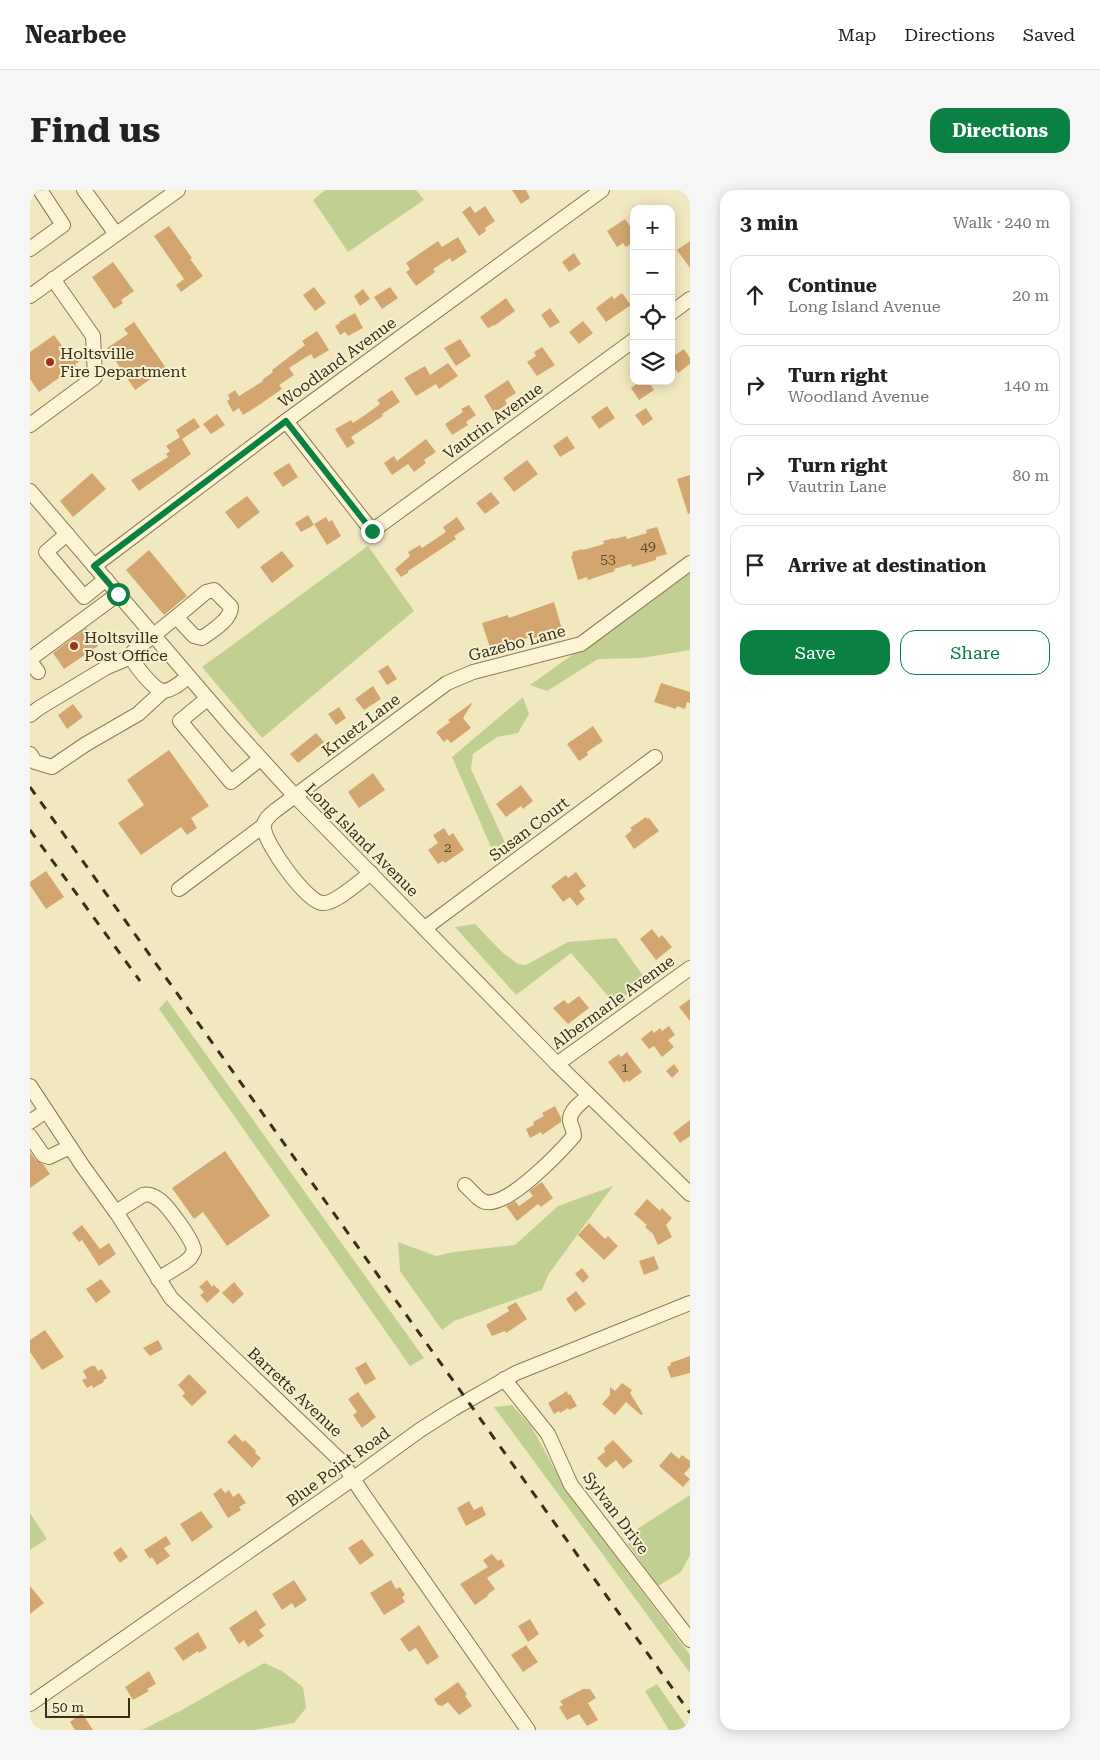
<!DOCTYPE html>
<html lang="en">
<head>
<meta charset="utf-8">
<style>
	:root { --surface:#fff; --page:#f6f6f6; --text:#222; --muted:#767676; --line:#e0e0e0; --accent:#0b8043 }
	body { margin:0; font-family:"Roboto Serif",serif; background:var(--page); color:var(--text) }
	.controls { position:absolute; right:15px; top:15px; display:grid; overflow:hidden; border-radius:10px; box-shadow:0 2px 12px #0003 }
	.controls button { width:45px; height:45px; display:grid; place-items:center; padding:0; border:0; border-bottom:1px solid var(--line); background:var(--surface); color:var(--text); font:25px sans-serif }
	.scale { position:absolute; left:15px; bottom:12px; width:85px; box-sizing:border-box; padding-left:5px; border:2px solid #3a2e1b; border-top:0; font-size:14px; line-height:18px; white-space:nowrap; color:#3a2e1b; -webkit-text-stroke:4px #f8f1cf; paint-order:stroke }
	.stop { position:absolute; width:15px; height:15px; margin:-11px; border:4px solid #0b8043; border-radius:50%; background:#fff }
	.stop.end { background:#0b8043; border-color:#fff; box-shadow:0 1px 5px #0008 }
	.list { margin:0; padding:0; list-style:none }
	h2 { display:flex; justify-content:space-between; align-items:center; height:65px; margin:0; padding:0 20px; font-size:21px }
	h2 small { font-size:16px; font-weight:400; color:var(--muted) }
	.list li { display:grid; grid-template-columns:32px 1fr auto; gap:15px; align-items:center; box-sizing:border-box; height:80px; margin:0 10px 10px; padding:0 10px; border:1px solid var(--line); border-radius:15px }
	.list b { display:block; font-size:19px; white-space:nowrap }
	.list p { margin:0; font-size:16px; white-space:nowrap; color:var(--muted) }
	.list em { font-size:16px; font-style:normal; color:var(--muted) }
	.actions { display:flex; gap:10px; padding:15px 20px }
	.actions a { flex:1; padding:11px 0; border:1px solid var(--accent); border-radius:15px; text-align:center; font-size:18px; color:var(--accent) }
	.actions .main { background:var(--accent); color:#fff }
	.icon { flex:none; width:28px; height:28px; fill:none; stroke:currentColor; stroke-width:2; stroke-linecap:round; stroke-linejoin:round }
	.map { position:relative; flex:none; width:660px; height:1540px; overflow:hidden; border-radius:15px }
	header { display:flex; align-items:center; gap:30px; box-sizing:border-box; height:70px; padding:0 25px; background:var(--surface); border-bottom:1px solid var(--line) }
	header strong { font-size:24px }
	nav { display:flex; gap:28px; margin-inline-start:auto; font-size:18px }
	.intro { display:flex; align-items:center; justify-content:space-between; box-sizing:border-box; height:120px; padding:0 30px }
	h1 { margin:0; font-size:35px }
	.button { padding:12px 22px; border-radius:15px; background:var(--accent); color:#fff; font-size:18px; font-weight:700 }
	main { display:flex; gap:30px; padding:0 30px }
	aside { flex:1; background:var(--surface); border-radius:15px; box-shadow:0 2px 12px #0003 }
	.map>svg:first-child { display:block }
</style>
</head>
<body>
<header>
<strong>Nearbee</strong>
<nav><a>Map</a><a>Directions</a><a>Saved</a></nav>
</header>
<div class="intro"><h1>Find us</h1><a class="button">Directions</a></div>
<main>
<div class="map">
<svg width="660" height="1540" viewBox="0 0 660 1540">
	<rect width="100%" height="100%" fill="#f2e8bf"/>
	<!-- green -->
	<g fill="#c1d092">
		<path d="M295 0H386L394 10 318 62 283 10Z"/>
		<path d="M338 356 384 421 232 548 172 477Z"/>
		<path d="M660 381V460L612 468 568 469 517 501 500 495Z"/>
		<path d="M493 507 499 524 488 543 467 547 443 564 441 579 476 655 461 657 422 567Z"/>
		<path d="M445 734 472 762 488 774 496 775 538 752 586 748 617 791 584 813 541 763 486 805 425 737Z"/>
		<path d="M137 810 394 1168 380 1176 129 819Z"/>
		<path d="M583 996 518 1085 512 1100 424 1131 412 1140 370 1081 368 1052 406 1066 424 1062 485 1055 528 1016Z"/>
		<path d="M482 1215 501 1236 536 1300 660 1465V1483L464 1217Z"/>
		<path d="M660 1305V1365L651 1382 628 1396 598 1354 607 1339Z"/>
		<path d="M0 1323 17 1349 0 1360Z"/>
		<path d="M234 1473 252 1481 273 1497 276 1518 264 1533 224 1540H112L152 1520Z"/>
		<path d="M627 1494 659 1540H639L615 1501Z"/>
	</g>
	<!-- building -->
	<g fill="#d3a671">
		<path d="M482 0H496L500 8 491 14Z"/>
		<path d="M440 16 445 23 455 16 465 31 455 38 456 41 449 46 432 22Z"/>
		<path d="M595 29 604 42V52L596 57 593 53 587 57 577 41Z"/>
		<path d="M139 36 162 68 160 69 173 86 151 102 146 95 154 89 124 46Z"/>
		<path d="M428 47 437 62 422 72 420 68 403 79 405 82 386 96 376 82 380 79 376 73 408 51 412 57Z"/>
		<path d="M660 51V78L647 60Z"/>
		<path d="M544 63 551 74 539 82 532 72Z"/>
		<path d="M83 72 104 101 91 110 93 113 84 119 62 87Z"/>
		<path d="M284 97 296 113 285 121 273 105Z"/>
		<path d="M360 97 368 108 352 119 344 107Z"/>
		<path d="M333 99 340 109 330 116 324 106Z"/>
		<path d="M592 103 601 115 576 132 566 118 582 106 584 109Z"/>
		<path d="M476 108 485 121 464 136 463 135 459 138 457 137 450 127Z"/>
		<path d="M520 118 530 132 520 138 511 125Z"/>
		<path d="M325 123 333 138 318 146 315 142 310 145 305 136 310 133 309 132Z"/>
		<path d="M553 131 563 143 549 154 539 142Z"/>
		<path d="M104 132 136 178 105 200 77 158 98 144 94 139Z"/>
		<path d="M287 141 299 160 284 169 281 164 259 178 264 185 249 195 252 199 229 215 213 225 209 218 203 222 197 211 200 209 198 205 205 200 209 206 233 191 232 190 243 182 242 180 275 155 272 151Z"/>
		<path d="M24 145 38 164 43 163 49 172 45 174 46 176 9 202 0 189V162Z"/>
		<path d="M430 149 441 166 426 176 414 158Z"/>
		<path d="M512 157 525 175 507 186 497 172 506 166 504 162Z"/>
		<path d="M654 159 660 168V174L648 183 641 173V168Z"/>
		<path d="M418 173 428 186 409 199 406 194 386 206 374 188 395 176 400 185Z"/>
		<path d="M478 190 486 203 475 210 477 214 464 223 454 206Z"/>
		<path d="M611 191H618L624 200 609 210 601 198Z"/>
		<path d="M362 200 370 212 352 224 353 226 321 247 325 253 317 258 305 239 321 230 323 233 335 225 350 214 347 210Z"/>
		<path d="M439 215 446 225 436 232 438 235 422 245 415 234 433 222 431 219Z"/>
		<path d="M577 216 585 228 569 239 561 227Z"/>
		<path d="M616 218 623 229 613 236 605 225Z"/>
		<path d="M187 224 195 235 181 244 173 234Z"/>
		<path d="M164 228 170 237 152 249 161 264 109 301 101 290 138 267 136 264 140 261 136 256 150 247 146 240Z"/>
		<path d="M537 246 545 258 530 267 523 256Z"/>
		<path d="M396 249 406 262 394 270 396 273 384 282 378 274 362 285 354 273 364 266 367 271Z"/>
		<path d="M497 270 508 284 484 302 473 288Z"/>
		<path d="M259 273 268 287 253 297 243 283Z"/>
		<path d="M62 283 76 299 43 327 30 311Z"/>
		<path d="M660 285V323L658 324 647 289Z"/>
		<path d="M461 302 470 313 455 324 446 313Z"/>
		<path d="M217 306 230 322 208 339 195 322Z"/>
		<path d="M278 325 284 335 271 342 265 333Z"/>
		<path d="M296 327 299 332 302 330 311 346 297 355 284 334Z"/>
		<path d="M427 327 435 339 424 346 426 349 378 381V383L371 387 365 379 380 366 378 362 390 355 392 358 416 342 413 337Z"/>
		<path d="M627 337 637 364 626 367V370L602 377 601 374 584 379 585 381 558 390 557 387 548 390 541 366 543 365 542 362 552 359 553 360 574 354 573 351 584 348V349L596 346 597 349 617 343 616 340Z"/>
		<path d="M119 360 157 406 134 425 96 380Z"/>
		<path d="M252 361 264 376 242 393 230 377Z"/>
		<path d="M524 412 532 439 504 448 503 446 486 452 487 456 479 455 461 461 452 433 478 425 479 428Z"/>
		<path d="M56 438 68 456 34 479 23 463Z"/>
		<path d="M358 475 367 489 357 495 348 481Z"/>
		<path d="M631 493 660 502V513L657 512 655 519 647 516 646 519 624 512Z"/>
		<path d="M343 496 351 509 334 520 325 509Z"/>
		<path d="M443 512 433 528 441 538 421 553 417 549 414 552 406 542 420 532 418 530Z"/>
		<path d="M43 514 53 527 37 539 28 525Z"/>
		<path d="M309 517 316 528 306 535 298 524Z"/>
		<path d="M563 536 573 551 557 562 558 565 549 571 537 554Z"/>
		<path d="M286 543 294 552 268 573 260 564Z"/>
		<path d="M139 560 179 616 161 628 167 638 157 645 151 637 111 665 88 633 114 615 97 590Z"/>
		<path d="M343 583 355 600 329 618 318 602Z"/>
		<path d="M491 595 503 611 493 619 491 616 476 627 466 614Z"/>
		<path d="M616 627 618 629 619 628 629 641 604 659 595 646 602 640 600 638Z"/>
		<path d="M414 638 419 646 423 643 434 660 415 673 413 671 408 674 398 660 408 653 403 645Z"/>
		<path d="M16 681 34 707 16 719 0 695V692Z"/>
		<path d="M546 682 556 696 549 701 555 709 547 716 540 707 533 712 521 696 536 685 538 688Z"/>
		<path d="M622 739 629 748 632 745 642 757 626 770 610 749Z"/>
		<path d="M549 806 559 818 538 834 523 818 534 810 538 814Z"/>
		<path d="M660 809V831L649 817Z"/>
		<path d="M639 836 645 845 638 850 644 857 632 867 624 856 619 859 611 849 622 840 624 843 630 838 632 841Z"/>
		<path d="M597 862 612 882 599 892 597 890 594 893 578 872 589 864 591 867Z"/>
		<path d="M644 874 649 881 642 888 636 881Z"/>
		<path d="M525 916 531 928V932L512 945 511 942 500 948 496 939 504 935 503 932 514 926 512 923Z"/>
		<path d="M660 930V946L650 953 643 943Z"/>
		<path d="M195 961 240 1026 197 1056 173 1022 164 1029 142 998Z"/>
		<path d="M0 962 6 970 13 974 20 984 0 998Z"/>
		<path d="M512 992 523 1008 511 1017 508 1014 487 1031 476 1016 485 1011 489 1016 503 1006 499 1001Z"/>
		<path d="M617 1009 630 1021 632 1018 642 1028 636 1035 642 1047 628 1055 623 1044 615 1037 617 1035 604 1024Z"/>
		<path d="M559 1033 575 1049 578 1046 588 1056 574 1070 548 1045Z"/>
		<path d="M52 1035 70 1059 79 1053 86 1064 69 1076 52 1050 49 1052 42 1043Z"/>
		<path d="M624 1066 629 1079 614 1085 609 1071Z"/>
		<path d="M552 1078 559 1087 553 1093 545 1084Z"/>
		<path d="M71 1089 81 1102 66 1113 56 1099Z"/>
		<path d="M177 1090 182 1097 184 1095 190 1101 177 1113 170 1105 174 1102 169 1097Z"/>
		<path d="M204 1092 214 1104 203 1114 192 1103Z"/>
		<path d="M546 1101 556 1114 545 1122 536 1109Z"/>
		<path d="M486 1112 497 1129 476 1143 475 1141 462 1146 456 1135 479 1121 477 1117Z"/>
		<path d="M15 1140 34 1167 12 1180 0 1162V1150Z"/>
		<path d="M128 1150 133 1159 120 1166 113 1158Z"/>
		<path d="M660 1166V1183L641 1188 637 1177 641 1175 640 1173Z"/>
		<path d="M336 1172 346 1189 335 1195 325 1178Z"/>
		<path d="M61 1176H65L68 1181 72 1179 77 1188 73 1191 74 1192 63 1198 62 1195 57 1198 52 1190 57 1188 53 1181Z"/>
		<path d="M159 1184 177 1202 162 1216 152 1206 155 1203 148 1195Z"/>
		<path d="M592 1193 602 1200 600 1203 613 1224 611 1225 596 1212 585 1225 572 1214 580 1205V1197L585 1201Z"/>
		<path d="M537 1201 538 1205 540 1204 547 1216 539 1220 538 1218 530 1223 529 1221 524 1224 518 1213Z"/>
		<path d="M328 1202 346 1227 332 1238 323 1225 327 1222 318 1209Z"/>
		<path d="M205 1244 213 1252 215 1250 226 1261 225 1263 231 1268 222 1278 197 1252Z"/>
		<path d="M583 1250 603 1271 593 1279 586 1270 576 1278 567 1268 575 1262 574 1258Z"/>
		<path d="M641 1262 649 1269 652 1265 660 1271V1277L654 1284 660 1289 653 1297 629 1276Z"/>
		<path d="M191 1298 195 1303 199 1300 203 1307 209 1303 216 1313 209 1317 211 1320 198 1328 183 1304Z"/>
		<path d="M439 1311 444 1320 452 1316 456 1325 436 1336 427 1318Z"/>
		<path d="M171 1321 183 1337 162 1352 150 1334Z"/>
		<path d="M136 1346 141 1354 134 1358 140 1366 127 1375 122 1367 120 1369 114 1360Z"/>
		<path d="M332 1349 344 1365 330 1375 318 1358Z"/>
		<path d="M91 1357 98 1367 90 1373 83 1363Z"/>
		<path d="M462 1364 468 1371 471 1369 475 1376 457 1388 465 1399 457 1405 458 1406 445 1415 430 1394 458 1377 453 1370Z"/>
		<path d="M264 1390 277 1410 265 1418 262 1413 252 1420 242 1404Z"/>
		<path d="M361 1390 366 1399 370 1397 375 1405 372 1407 375 1412 354 1425 340 1403Z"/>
		<path d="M0 1396 14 1413 0 1424Z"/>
		<path d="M226 1420 236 1435 229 1440 234 1446 218 1457 214 1450 209 1454 199 1438Z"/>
		<path d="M500 1429 509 1444 498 1452 488 1436Z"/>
		<path d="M389 1435 409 1467 397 1475 386 1458 379 1462 370 1449Z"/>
		<path d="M168 1442 177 1458 169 1463 168 1461 153 1471 144 1458Z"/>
		<path d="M496 1455 508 1472 493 1482 481 1465Z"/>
		<path d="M119 1481 126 1494 117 1499 119 1501 103 1510 95 1497Z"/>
		<path d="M428 1492 437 1504 435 1506 442 1516 429 1525 418 1512 412 1516 408 1515 404 1509Z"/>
		<path d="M553 1499H560L566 1508 558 1513 568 1530 557 1536 549 1524 537 1530 529 1517 533 1515 530 1511Z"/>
		<path d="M52 1523 63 1540H45L40 1532Z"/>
	</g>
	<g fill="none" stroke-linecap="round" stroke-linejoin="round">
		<!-- minor casing -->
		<g stroke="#8c7955" stroke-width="16">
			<g id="minor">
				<path d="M54 0 86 44"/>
				<path d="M0 59 33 35 10 0"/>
				<path d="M0 106 148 0"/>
				<path d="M641 123 660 109"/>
				<path d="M256 231 342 341 604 150"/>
				<path d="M0 235 65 187 63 146 23 89"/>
				<path d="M0 301 203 538 265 606 527 874 660 1004"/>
				<path d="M37 344 16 362 54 407 76 389"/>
				<path d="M64 376 256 231 572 0"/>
				<path d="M147 428 164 446 172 448C182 441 201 430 201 417L184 400 176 402C152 423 127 442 103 462L101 467C105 475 125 502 134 501 143 500 151 492 158 487"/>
				<path d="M0 469 88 404"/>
				<path d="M0 471 8 482"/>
				<path d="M177 509 150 531 201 592 230 569"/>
				<path d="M0 525 9 518 77 477 101 467"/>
				<path d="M0 564 5 572 22 577 56 554 108 524 133 501"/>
				<path d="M341 683C330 691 304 715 292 713 276 711 235 654 234 638 233 630 240 625 246 620L417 493 443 482 551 454 660 373"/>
				<path d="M149 699 233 636"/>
				<path d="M395 738 625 567"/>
				<path d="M527 874 660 778"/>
				<path d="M0 896 52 975 88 1025 141 1108 312 1272 333 1304 498 1540"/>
				<path d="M0 932 16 921"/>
				<path d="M0 946 13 965 19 967 40 957"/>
				<path d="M435 995C441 1000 449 1011 456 1012 478 1017 530 962 544 946 544 940 541 936 540 931 539 920 552 912 559 906"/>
				<path d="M86 1022 113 1005C119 1003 126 1007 131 1011 139 1018 164 1051 164 1061L160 1068 154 1073 128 1089"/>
				<path d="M474 1189 518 1244 541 1295 660 1450"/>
				<path d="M0 1514 324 1288 390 1240 423 1219 486 1183 660 1113"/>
			</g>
		</g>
		<!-- minor -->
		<use href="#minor" stroke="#fcf4d2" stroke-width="14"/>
		<!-- rail -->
		<g stroke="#3a2e1b" stroke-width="3" stroke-dasharray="9 9" stroke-linecap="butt">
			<path d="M0 597 660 1523"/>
			<path d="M0 640 110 791"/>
		</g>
	</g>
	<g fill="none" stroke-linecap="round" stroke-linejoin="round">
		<!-- route -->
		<path stroke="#0b8043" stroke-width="6" d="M88 404 64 376 256 231 342 341"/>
	</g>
	<!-- markers -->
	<g fill="#a02f20" stroke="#f8f1cf" stroke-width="2">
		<circle cx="20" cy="172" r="5"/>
		<circle cx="44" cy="456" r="5"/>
	</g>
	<g text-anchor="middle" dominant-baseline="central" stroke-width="4" stroke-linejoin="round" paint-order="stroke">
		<!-- number labels -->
		<g font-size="14" fill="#604c30">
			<text x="618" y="356">49</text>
			<text x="578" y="369">53</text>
			<text x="418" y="657">2</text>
			<text x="595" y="877">1</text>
		</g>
		<!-- poi labels -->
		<g font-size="16" fill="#3a2e1b" stroke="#f8f1cf" text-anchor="start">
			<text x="30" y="163">Holtsville<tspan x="30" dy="18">Fire Department</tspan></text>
			<text x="54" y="447">Holtsville<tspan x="54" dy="18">Post Office</tspan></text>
		</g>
		<!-- street labels -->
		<g font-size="16" fill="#3a2e1b" stroke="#f8f1cf">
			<text transform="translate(307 172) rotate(-36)">Woodland Avenue</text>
			<text transform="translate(463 231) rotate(-36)">Vautrin Avenue</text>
			<text transform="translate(487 453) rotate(-15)">Gazebo Lane</text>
			<text transform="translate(331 535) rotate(-37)">Kruetz Lane</text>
			<text transform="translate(499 639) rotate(-37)">Susan Court</text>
			<text transform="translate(332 650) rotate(45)">Long Island Avenue</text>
			<text transform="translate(583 812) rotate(-36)">Albermarle Avenue</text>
			<text transform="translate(265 1202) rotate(43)">Barretts Avenue</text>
			<text transform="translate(308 1277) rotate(-36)">Blue Point Road</text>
			<text transform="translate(586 1323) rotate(53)">Sylvan Drive</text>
		</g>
	</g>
</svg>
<div class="controls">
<button>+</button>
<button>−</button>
<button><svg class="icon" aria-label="locate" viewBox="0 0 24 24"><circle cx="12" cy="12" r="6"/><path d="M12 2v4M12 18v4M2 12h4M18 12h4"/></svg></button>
<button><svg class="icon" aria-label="layers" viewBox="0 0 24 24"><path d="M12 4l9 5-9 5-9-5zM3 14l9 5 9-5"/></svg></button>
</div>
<div class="scale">50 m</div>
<div class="stop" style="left:88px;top:404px"></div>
<div class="stop end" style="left:342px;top:341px"></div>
</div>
<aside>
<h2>3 min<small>Walk · 240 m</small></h2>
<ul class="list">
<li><svg class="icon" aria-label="ahead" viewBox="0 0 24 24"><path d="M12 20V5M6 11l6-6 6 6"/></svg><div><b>Continue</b><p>Long Island Avenue</p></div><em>20 m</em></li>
<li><svg class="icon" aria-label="right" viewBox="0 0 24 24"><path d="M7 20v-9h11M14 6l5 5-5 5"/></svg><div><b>Turn right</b><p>Woodland Avenue</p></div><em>140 m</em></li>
<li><svg class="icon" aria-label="right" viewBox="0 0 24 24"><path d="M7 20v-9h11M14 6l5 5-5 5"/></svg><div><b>Turn right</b><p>Vautrin Lane</p></div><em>80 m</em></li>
<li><svg class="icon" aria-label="arrive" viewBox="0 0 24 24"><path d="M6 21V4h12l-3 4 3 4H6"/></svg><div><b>Arrive at destination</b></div></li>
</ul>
<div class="actions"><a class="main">Save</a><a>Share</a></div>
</aside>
</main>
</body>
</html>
